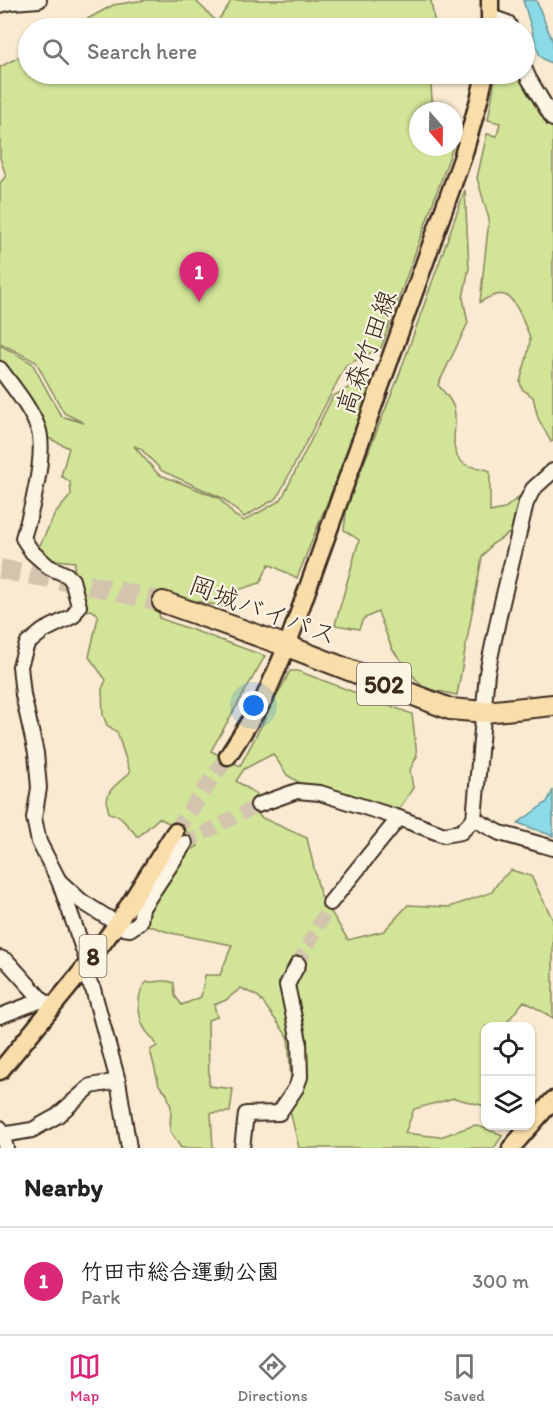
<!DOCTYPE html>
<html lang="en">
<head>
<meta charset="utf-8">
<style>
	:root { --surface:#fff; --page:#f2f2f2; --text:#222; --muted:#767676; --line:#e0e0e0; --accent:#db2777 }
	body { margin:0; font-family:Itim,"Klee One",sans-serif; background:var(--page); color:var(--text) }
	.controls { position:absolute; right:18px; bottom:18px; display:grid; overflow:hidden; border-radius:12px; box-shadow:0 2px 4px #0004 }
	.controls button { width:54px; height:54px; display:grid; place-items:center; padding:0; border:0; border-bottom:2px solid var(--line); background:var(--surface); color:var(--text); font:30px sans-serif }
	.compass { position:absolute; left:409px; top:102px; width:54px; height:54px; border-radius:50%; background:var(--surface); box-shadow:0 2px 4px #0004; rotate:160deg }
	.you { position:absolute; left:254px; top:706px; width:21px; height:21px; margin:-15px; border:4px solid #fff; border-radius:50%; background:#1a73e8; box-shadow:0 0 0 9px #1a73e833 }
	.badge { display:grid; place-items:center; width:39px; height:39px; border-radius:50%; background:var(--accent); color:#fff; font-size:20px; font-weight:700 }
	.pin { position:absolute; translate:-50% -50px; filter:drop-shadow(0 2px 3px #0008) }
	.pin::after { content:''; position:absolute; top:32px; width:21px; height:18px; background:inherit; clip-path:polygon(0 0,100% 0,50% 100%) }
	.list { margin:0; padding:0; list-style:none }
	h2 { display:flex; justify-content:space-between; align-items:center; height:78px; margin:0; padding:0 24px; font-size:26px }
	h2 small { font-size:20px; font-weight:400; color:var(--muted) }
	.list li { display:grid; grid-template-columns:39px 1fr auto; gap:18px; align-items:center; box-sizing:border-box; height:108px; padding:0 24px; border-top:2px solid var(--line) }
	.list b { display:block; font-size:22px; white-space:nowrap }
	.list p { margin:0; font-size:20px; white-space:nowrap; color:var(--muted) }
	.list em { font-size:20px; font-style:normal; color:var(--muted) }
	.icon { flex:none; width:33px; height:33px; fill:none; stroke:currentColor; stroke-width:2; stroke-linecap:round; stroke-linejoin:round }
	.map { position:relative; flex:none; width:553px; height:1148px; overflow:hidden }
	.search { position:absolute; background:var(--surface); box-shadow:0 2px 4px #0004; left:18px; right:18px; top:18px; height:66px; display:flex; align-items:center; gap:15px; box-sizing:border-box; padding:0 21px; border-radius:33px; color:var(--muted); font-size:22px }
	.sheet { height:186px; background:var(--surface) }
	nav { display:flex; justify-content:space-around; align-items:center; box-sizing:border-box; height:84px; border-top:2px solid var(--line); background:var(--surface); font-size:16px; color:var(--muted) }
	nav a { display:grid; justify-items:center; gap:3px }
	nav .on { color:var(--accent) }
	.map>svg:first-child { display:block }
</style>
</head>
<body>
<div class="map">
<svg width="553" height="1148" viewBox="0 0 553 1148">
	<rect width="100%" height="100%" fill="#f9ead1"/>
	<filter id="ink" filterUnits="userSpaceOnUse"><feTurbulence type="fractalNoise" baseFrequency=".0167" numOctaves="2"/><feDisplacementMap in="SourceGraphic" scale="12" xChannelSelector="R" yChannelSelector="G"/><feConvolveMatrix kernelMatrix="1 2 1 2 8 2 1 2 1" color-interpolation-filters="sRGB"/></filter>
	<g filter="url(#ink)">
		<!-- green -->
		<g fill="#d1e498" stroke="#86875b" stroke-width="1.5">
			<path d="M145 0H195L217 22 230 3V0H431L434 20 432 28H71L113 5Z"/>
			<path d="M28 52V74H430L433 111H418V147H453L381 348 346 365 277 498 244 517 222 498 162 471 141 449 134 446 158 474 219 498 234 515 244 521 281 500 333 396 363 380 373 388 297 578 269 564 260 583 238 590 230 608 162 594 159 618 265 656 211 751 240 766 290 671H298L412 714 417 756 410 770 413 788 398 811 303 785 287 775 273 754 244 769 236 781 257 794 252 800 260 817 307 838 320 894 348 940 384 931 408 905 450 907 492 892 499 881 511 870 531 876 553 920V1018L524 1001 504 1026H486L485 1106 454 1098 414 1109 405 1133 440 1137 475 1125 503 1135 494 1148H299L290 1111 291 1080 288 1037 259 997 241 988 226 1000 214 1005 217 1017 208 1020 209 1086 233 1089 230 1112 211 1113 213 1148H181L170 1131 171 1107 167 1094 159 1085 150 1050 157 1046C154 1039 151 1037 146 1031 138 1020 135 991 147 982 156 983 165 978 174 983L175 996 182 1005 201 997 205 975H220L232 945 171 933 147 925 148 907 188 852 198 846 191 834 159 818 138 837 119 816 109 813C102 789 116 787 130 772L117 732 107 725 103 715 102 689 106 680 89 657 98 617 97 614 91 610 77 613 73 584 75 562 44 559 37 551 55 514 71 495 70 482 61 476 69 448 44 436 25 390 9 371 0 365V345L32 363 61 416 84 423 64 413 36 362 0 343V183L6 176 0 158V67Z"/>
			<path d="M496 74H523L553 125V441L551 442 538 418 533 397 522 389 520 382C523 369 529 354 530 340 530 334 524 325 522 318 512 295 505 287 480 302L489 219 477 178 487 134 497 136 500 123 488 120Z"/>
			<path d="M465 190 469 268 463 298 468 323 438 385C444 392 451 399 454 408 459 427 446 449 463 463 470 469 481 466 490 471V512L504 509 521 495 522 502 514 530 491 545 482 557 457 695 423 688 392 649 378 612 363 619 359 629 335 625 359 540 344 530 347 505 398 378Z"/>
		</g>
		<!-- water -->
		<g fill="#8adae7" stroke="#6a9497" stroke-width="1.5">
			<path d="M523 0H536L553 42V64L543 59 539 54Z"/>
			<path d="M553 790V836L518 823 547 802Z"/>
		</g>
		<g fill="none" stroke-linecap="round" stroke-linejoin="round">
			<!-- minor-tunnel -->
			<g stroke="#d3c4ad" stroke-width="14" stroke-dasharray="14 7" stroke-linecap="butt">
				<path d="M185 843 258 805"/>
				<path d="M298 964 330 903"/>
			</g>
			<!-- major-tunnel -->
			<path stroke="#d3c4ad" stroke-width="16" stroke-dasharray="16 8" stroke-linecap="butt" d="M175 832 228 756"/>
			<!-- highway-tunnel -->
			<path stroke="#d3c4ad" stroke-width="20" stroke-dasharray="20 10" stroke-linecap="butt" d="M0 569 94 586 163 602"/>
			<!-- minor casing -->
			<g stroke="#3b2a1e" stroke-width="18">
				<g id="minor">
					<path d="M0 5 12 2 39 0"/>
					<path d="M491 17 508 23 510 28"/>
					<path d="M524 68 529 79 553 119"/>
					<path d="M0 369C13 387 30 407 38 428 47 453 31 513 23 538L32 552 49 567 67 575 72 580 79 606 73 616 43 631 27 644 20 666 23 695 36 753 39 788 34 818 39 842 59 881 88 963"/>
					<path d="M258 805 297 791 320 793 399 818 444 835 461 832 474 819"/>
					<path d="M474 819 487 673 500 611 526 503 533 489 553 471"/>
					<path d="M474 819 500 833 553 848"/>
					<path d="M59 881 81 901 124 928 130 929 140 922 142 908 185 843"/>
					<path d="M330 903 399 818"/>
					<path d="M0 958 7 961 42 1000"/>
					<path d="M82 971 93 989 118 1081 129 1148"/>
					<path d="M0 1016 42 1000 49 1005"/>
					<path d="M0 1128 6 1148"/>
					<path d="M2 1135 32 1130 57 1116 91 1086 118 1081"/>
					<path d="M242 1148 246 1114 279 1113 296 1088 300 1077 299 1041 287 985 298 964"/>
				</g>
			</g>
			<!-- major casing -->
			<g stroke="#3b2a1e" stroke-width="21">
				<g id="major">
					<path d="M490 28V0"/>
					<path d="M228 756 264 699 287 646 463 156 479 100 485 74"/>
					<path d="M0 1071 82 971 117 924 175 832"/>
					<path d="M511 1148 553 1100"/>
				</g>
			</g>
			<!-- highway casing -->
			<g stroke="#3b2a1e" stroke-width="24">
				<path id="highway" d="M163 602 287 646 450 709 485 712 553 705"/>
			</g>
			<!-- minor -->
			<use href="#minor" stroke="#fcf5e5" stroke-width="14"/>
			<!-- major -->
			<use href="#major" stroke="#f9deab" stroke-width="16"/>
			<!-- highway -->
			<use href="#highway" stroke="#f9deab" stroke-width="20"/>
		</g>
	</g>
	<g text-anchor="middle" dominant-baseline="central" stroke-width="4.5" stroke-linejoin="round" paint-order="stroke">
		<!-- shield labels -->
		<g fill="#fcf5e5" stroke="#75675a" stroke-width="1.5">
			<rect x="357" y="663" width="54" height="42" rx="4.5"/>
			<rect x="79.5" y="935" width="27" height="42" rx="4.5"/>
		</g>
		<g font-size="24" font-weight="bold" fill="#3b2a1e">
			<text x="384" y="684">502</text>
			<text x="93" y="956">8</text>
		</g>
		<!-- street labels -->
		<g font-size="26" fill="#3b2a1e" stroke="#fcf5e5">
			<text transform="translate(366 352) rotate(-70)">高森竹田線</text>
			<text transform="translate(263 610) rotate(20)">岡城バイパス</text>
		</g>
	</g>
</svg>
<div class="controls">
<button><svg class="icon" aria-label="locate" viewBox="0 0 24 24"><circle cx="12" cy="12" r="6"/><path d="M12 2v4M12 18v4M2 12h4M18 12h4"/></svg></button>
<button><svg class="icon" aria-label="layers" viewBox="0 0 24 24"><path d="M12 4l9 5-9 5-9-5zM3 14l9 5 9-5"/></svg></button>
</div>
<svg class="compass" viewBox="-18 -18 36 36"><path d="M0-13l5 13h-10z" fill="#e53935"/><path d="M0 13l5-13h-10z" fill="#767676"/></svg>
<div class="you"></div>
<div class="pin badge" style="left:199px;top:302px">1</div>
<div class="search"><svg class="icon" aria-label="search" viewBox="0 0 24 24"><circle cx="10" cy="10" r="6"/><path d="M15 15l6 6"/></svg>Search here</div>
</div>
<section class="sheet">
<h2>Nearby<small></small></h2>
<ul class="list">
<li><span class="badge">1</span><div><b>竹田市総合運動公園</b><p>Park</p></div><em>300 m</em></li>
</ul>
</section>
<nav>
<a class="on"><svg class="icon" aria-label="map" viewBox="0 0 24 24"><path d="M3 6l6-2 6 2 6-2v14l-6 2-6-2-6 2zM9 4v14M15 6v14"/></svg>Map</a>
<a><svg class="icon" aria-label="directions" viewBox="0 0 24 24"><path d="M12 3l9 9-9 9-9-9zM9 14v-3h6M13 9l2 2-2 2"/></svg>Directions</a>
<a><svg class="icon" aria-label="saved" viewBox="0 0 24 24"><path d="M7 4h10v16l-5-4-5 4z"/></svg>Saved</a>
</nav>
</body>
</html>
